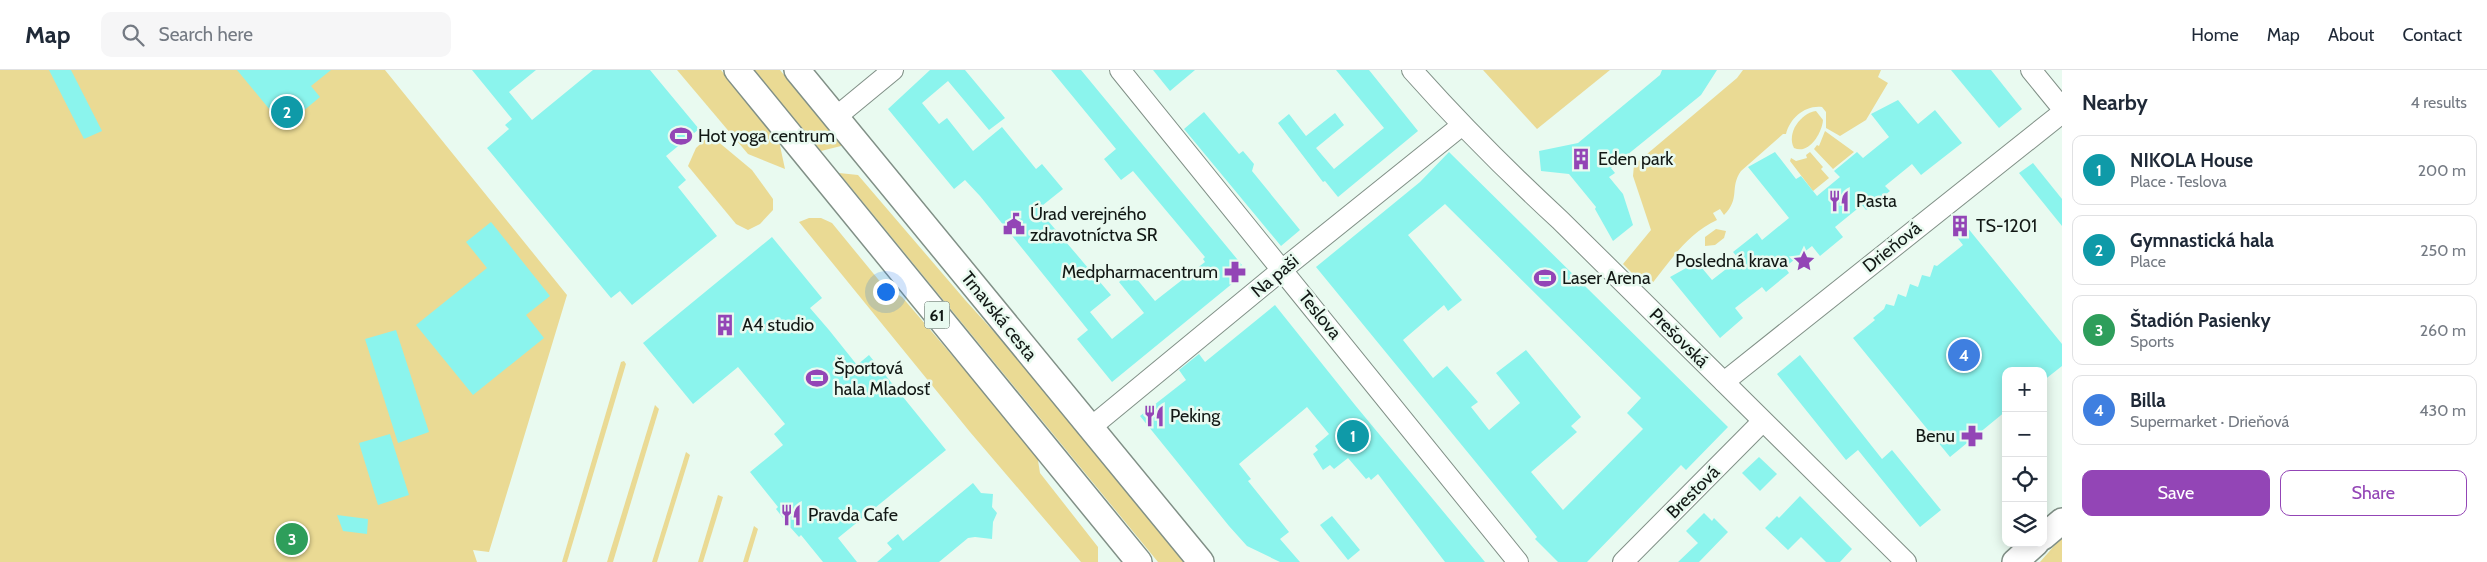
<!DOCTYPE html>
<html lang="en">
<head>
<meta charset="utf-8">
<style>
	:root { --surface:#fff; --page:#f6f6f7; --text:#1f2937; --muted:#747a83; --line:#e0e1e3; --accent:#9345b6 }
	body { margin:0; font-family:Cabin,sans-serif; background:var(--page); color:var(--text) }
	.controls { position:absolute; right:15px; bottom:15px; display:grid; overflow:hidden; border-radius:10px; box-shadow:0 2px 12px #0003 }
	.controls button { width:45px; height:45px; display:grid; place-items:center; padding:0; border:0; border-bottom:1px solid var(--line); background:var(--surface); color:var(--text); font:25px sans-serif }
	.you { position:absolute; left:885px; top:221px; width:18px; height:18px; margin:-12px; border:4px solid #fff; border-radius:50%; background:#1a73e8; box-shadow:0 0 0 8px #1a73e833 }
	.badge { display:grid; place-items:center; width:32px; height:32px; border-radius:50%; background:var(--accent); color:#fff; font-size:16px; font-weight:700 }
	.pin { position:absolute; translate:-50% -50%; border:2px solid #fff; box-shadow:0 1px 5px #0006 }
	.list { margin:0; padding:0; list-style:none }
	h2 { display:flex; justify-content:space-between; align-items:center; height:65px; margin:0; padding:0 20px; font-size:21px }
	h2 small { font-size:16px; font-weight:400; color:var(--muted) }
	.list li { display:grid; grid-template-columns:32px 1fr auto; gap:15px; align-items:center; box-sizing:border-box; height:70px; margin:0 10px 10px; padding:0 10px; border:1px solid var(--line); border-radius:10px }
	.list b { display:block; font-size:19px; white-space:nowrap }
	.list p { margin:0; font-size:16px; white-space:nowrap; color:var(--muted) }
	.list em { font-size:16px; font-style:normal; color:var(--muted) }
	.actions { display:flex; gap:10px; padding:15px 20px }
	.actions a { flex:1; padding:11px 0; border:1px solid var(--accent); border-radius:10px; text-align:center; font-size:18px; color:var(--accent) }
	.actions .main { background:var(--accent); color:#fff }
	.icon { flex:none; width:28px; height:28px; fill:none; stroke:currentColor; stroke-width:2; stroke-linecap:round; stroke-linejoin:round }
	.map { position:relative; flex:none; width:2062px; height:492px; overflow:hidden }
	header { display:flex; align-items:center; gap:30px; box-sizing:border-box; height:70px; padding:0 25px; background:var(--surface); border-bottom:1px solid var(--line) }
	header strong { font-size:24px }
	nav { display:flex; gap:28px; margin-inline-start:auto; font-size:18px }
	.search { width:350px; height:45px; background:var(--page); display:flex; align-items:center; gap:12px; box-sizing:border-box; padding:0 18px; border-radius:10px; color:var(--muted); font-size:19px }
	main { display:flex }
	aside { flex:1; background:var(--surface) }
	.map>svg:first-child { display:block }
</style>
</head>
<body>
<header>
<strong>Map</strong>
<div class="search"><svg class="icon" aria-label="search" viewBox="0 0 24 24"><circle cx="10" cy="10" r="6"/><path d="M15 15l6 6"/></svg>Search here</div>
<nav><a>Home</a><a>Map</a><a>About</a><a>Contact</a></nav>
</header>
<main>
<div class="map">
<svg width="2062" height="492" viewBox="0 0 2062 492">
	<rect width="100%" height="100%" fill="#e9faf0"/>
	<!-- green -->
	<g fill="#eada94">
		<path d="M0 0H385L567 225 489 482 473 480 477 492H0Z"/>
		<path d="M677 0H721L779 71 785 99 748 84Z"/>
		<path d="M754 0H780L814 42 845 75 821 81Z"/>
		<path d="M1483 0H1610L1537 59Z"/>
		<path d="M1743 0H1881L1878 7 1888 13 1866 50 1840 66 1826 58V42L1822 37C1805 35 1790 48 1786 64H1783L1741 101C1729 118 1741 128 1724 145L1720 139 1713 143 1717 150C1688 163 1670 191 1651 215L1645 216 1623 194 1651 160 1633 106 1634 95 1737 8Z"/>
		<path d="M1816 41 1823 50C1822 63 1809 85 1794 78 1786 63 1801 43 1816 41Z"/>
		<path d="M1825 61 1854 82 1833 99 1814 79 1817 75 1819 76Z"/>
		<path d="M710 65 752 100 773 129V140L760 154 748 160 736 154 688 96 696 78Z"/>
		<path d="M1810 82 1823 97 1821 99 1829 108 1813 121 1790 91 1791 88 1796 91 1807 88 1806 85Z"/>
		<path d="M839 103 858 105 966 231 1057 331 1189 492H1158Z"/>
		<path d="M809 148H821L832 153 882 214 902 227 1037 384 1040 403 1098 477V492H1081L970 362 799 152Z"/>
		<path d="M1716 159 1726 161 1724 168 1715 175 1705 176V167Z"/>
		<path d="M624 291 626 294 567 492H562L621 292Z"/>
		<path d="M655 335 659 339 613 492H607Z"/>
		<path d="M686 382 690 385 657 492H652Z"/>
		<path d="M718 425 723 427 703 492H698Z"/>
		<path d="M754 456 758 459 748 492H743Z"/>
		<path d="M2062 467V492H2040Z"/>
	</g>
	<!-- building -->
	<g fill="#8bf4ed" fill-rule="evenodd">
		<path d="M49 0H71L102 61 84 69Z"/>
		<path d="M237 0H331L311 16 320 27 284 57Z"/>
		<path d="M472 0H536L509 22 532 50 593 0H650L699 59 666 86 686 110 678 117 717 166 632 235 620 221 611 228 487 78 509 59 505 55 512 49Z"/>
		<path d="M930 0H965L1005 48 989 60 948 11 922 33 939 54 947 48 973 81 1002 57 1036 99 1042 94 1063 119 1038 139 1111 225 1090 242 1112 269 1144 243 1119 212 1131 202 1155 231 1205 192 1203 189 1205 187 1133 101 1121 110 1104 89 1116 79 1051 0H1081L1242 195 1239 197 1244 204 1112 312 1077 269 1088 260 980 126 965 110 954 119 888 39Z"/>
		<path d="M1153 0H1195L1170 21Z"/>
		<path d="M1336 0H1369L1418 61 1338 127 1325 111 1323 112 1278 53 1289 44 1306 66 1335 43 1344 55 1316 78 1334 99 1384 58Z"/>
		<path d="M1662 0H1717L1701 25 1611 98 1615 103 1609 107 1623 124 1633 155 1613 171 1595 139 1596 137 1569 104 1541 101 1539 81 1578 73 1660 5Z"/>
		<path d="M1951 0H1991L2022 39 1999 58Z"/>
		<path d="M1898 30 1918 54 1935 40 1962 73 1921 105 1912 94 1885 116 1890 121 1866 140 1862 135 1835 157 1843 167 1820 186 1812 176 1785 197 1789 203 1766 222 1762 217 1735 238 1743 248 1720 268 1670 207 1697 192 1712 210 1739 189 1733 182 1757 163 1762 170 1789 148 1748 97 1775 82 1796 109 1801 106 1817 126 1840 107 1834 101 1857 82 1863 88 1889 67 1871 44Z"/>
		<path d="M1204 42 1239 84 1243 81 1254 94 1252 101 1300 160 1281 176 1184 59Z"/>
		<path d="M1449 82 1728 357 1686 400 1681 395 1587 492H1558L1535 469 1537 467 1316 197 1420 112ZM1445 134 1641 328 1627 343 1643 359 1563 440 1531 402 1577 362 1571 356 1581 347 1526 280 1496 303 1520 333 1489 360 1471 337 1478 332 1447 296 1433 308 1403 270 1444 235 1448 241 1462 230 1408 165Z"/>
		<path d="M2033 93 2062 129V156L2019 103Z"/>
		<path d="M491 152 550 226 526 245 544 268 473 325 416 255 487 198 466 172Z"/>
		<path d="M1967 157 2062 274V296L2043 311V301H2006V341L1950 387 1853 268 1875 250 1873 248 1884 239 1886 234 1894 236 1898 224 1906 227 1910 214 1918 217 1922 205 1930 207 1934 195 1937 196 1963 175 1956 166Z"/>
		<path d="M772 167 822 228 810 238 829 260 857 295 869 285 946 380 838 468 857 492H823L801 465 799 467 790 457 776 439 778 437 750 402 783 375 774 364 785 354 738 297 693 334 643 273Z"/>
		<path d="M1275 235 1355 335 1485 492H1445L1378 404 1371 410 1369 407 1366 409 1348 388 1334 399 1330 395 1323 400 1313 384 1318 380 1315 376 1329 364 1307 337 1239 394 1251 409 1248 411 1289 462 1280 469 1300 492H1280L1247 476 1229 456 1140 346 1186 310 1179 300 1199 284 1205 292Z"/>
		<path d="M396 260 429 362 398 373 365 269Z"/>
		<path d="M1800 285 1882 389 1892 380 1941 440 1920 457 1858 380 1846 390 1777 304Z"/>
		<path d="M390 364 409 425 378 435 359 373Z"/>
		<path d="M1759 387 1777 404 1760 421 1742 403Z"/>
		<path d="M973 413 981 423 993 424 992 437 997 443 993 452 992 469 975 467 968 468 939 492H877L892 479 887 473 898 464 903 471Z"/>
		<path d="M1800 426 1852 479 1840 492H1826L1801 467 1788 480 1765 458 1777 446 1779 448Z"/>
		<path d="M1704 443 1712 451 1714 448 1728 462 1699 492H1678L1698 473 1686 461Z"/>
		<path d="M337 445 368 449 367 464 343 461Z"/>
		<path d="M1332 446 1360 480 1348 490 1320 455Z"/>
	</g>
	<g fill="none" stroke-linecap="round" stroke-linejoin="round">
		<!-- minor casing -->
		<g stroke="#819087" stroke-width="22">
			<g id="minor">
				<path d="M1120 0 1518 492"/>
				<path d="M1412 0C1459 53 1508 102 1560 150L1906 492"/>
				<path d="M2031 0 2062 38"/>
				<path d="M836 47 893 0"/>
				<path d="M1724 312 2062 43"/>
				<path d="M1090 358 1283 199 1461 56"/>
				<path d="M1623 492 1762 352"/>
			</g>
		</g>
		<!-- major casing -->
		<g stroke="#819087" stroke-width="28">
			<g id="major">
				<path d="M737 0 1139 492"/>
				<path d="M797 0 1201 492"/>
				<path d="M2043 467 2062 451"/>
				<path d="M2015 492 2036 473"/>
			</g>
		</g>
		<!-- minor -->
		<use href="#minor" stroke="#fff" stroke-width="20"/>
		<!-- major -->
		<use href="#major" stroke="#fff" stroke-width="25"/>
	</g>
	<!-- icons -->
	<defs>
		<g id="stadium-bare" transform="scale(1.725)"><path d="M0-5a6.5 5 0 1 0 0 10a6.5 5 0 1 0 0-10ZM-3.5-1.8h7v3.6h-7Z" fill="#9345b6" stroke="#e9faf0" stroke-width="2.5" paint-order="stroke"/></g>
		<g id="building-bare" transform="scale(1.725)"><path d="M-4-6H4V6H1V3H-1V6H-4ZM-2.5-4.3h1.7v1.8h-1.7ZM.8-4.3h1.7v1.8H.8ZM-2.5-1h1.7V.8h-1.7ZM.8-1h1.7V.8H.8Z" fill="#9345b6" stroke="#e9faf0" stroke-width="2.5" paint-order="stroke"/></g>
		<g id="restaurant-bare" transform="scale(1.725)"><path d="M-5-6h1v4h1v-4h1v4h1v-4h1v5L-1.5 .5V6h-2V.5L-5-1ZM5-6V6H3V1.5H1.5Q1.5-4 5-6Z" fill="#9345b6" stroke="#e9faf0" stroke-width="2.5" paint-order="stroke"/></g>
		<g id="civic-bare" transform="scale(1.725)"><path d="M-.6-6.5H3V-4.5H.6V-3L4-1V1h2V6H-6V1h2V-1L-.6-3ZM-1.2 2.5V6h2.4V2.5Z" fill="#9345b6" stroke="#e9faf0" stroke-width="2.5" paint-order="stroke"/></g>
		<g id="sight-bare" transform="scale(1.725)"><path d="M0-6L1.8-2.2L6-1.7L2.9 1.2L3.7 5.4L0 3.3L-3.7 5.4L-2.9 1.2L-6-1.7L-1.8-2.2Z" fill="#9345b6" stroke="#e9faf0" stroke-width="2.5" paint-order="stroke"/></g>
		<g id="pharmacy-bare" transform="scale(1.725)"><path d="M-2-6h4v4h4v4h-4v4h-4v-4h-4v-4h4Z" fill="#9345b6" stroke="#e9faf0" stroke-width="2.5" paint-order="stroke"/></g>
	</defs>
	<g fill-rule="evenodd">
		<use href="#stadium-bare" x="681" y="66"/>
		<use href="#building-bare" x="1581" y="89"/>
		<use href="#restaurant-bare" x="1839" y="131"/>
		<use href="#civic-bare" x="1014" y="154"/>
		<use href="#building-bare" x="1960" y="156"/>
		<use href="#sight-bare" x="1804" y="191"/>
		<use href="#pharmacy-bare" x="1235" y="202"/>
		<use href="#stadium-bare" x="1545" y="208"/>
		<use href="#building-bare" x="725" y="255"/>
		<use href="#stadium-bare" x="817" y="308"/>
		<use href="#restaurant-bare" x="1154" y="346"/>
		<use href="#pharmacy-bare" x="1972" y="366"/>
		<use href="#restaurant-bare" x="791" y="445"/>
	</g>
	<g text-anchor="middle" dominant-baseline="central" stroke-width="5" stroke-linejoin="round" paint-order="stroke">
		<!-- shield labels -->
		<rect fill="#e9faf0" stroke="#525c57" stroke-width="1" x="924.5" y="231.5" width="25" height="27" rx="4"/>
		<g font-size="16" font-weight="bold" fill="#121815">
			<text x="937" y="245">61</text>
		</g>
		<!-- poi labels -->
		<g font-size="18" fill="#121815" stroke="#e9faf0" text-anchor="start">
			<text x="698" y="66">Hot yoga centrum</text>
			<text x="1598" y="89">Eden park</text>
			<text x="1856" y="131">Pasta</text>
			<text x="1030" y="144">Úrad verejného<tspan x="1030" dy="21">zdravotníctva SR</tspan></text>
			<text x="1976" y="156">TS-1201</text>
			<text x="1788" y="191" text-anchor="end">Posledná krava</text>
			<text x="1218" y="202" text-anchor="end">Medpharmacentrum</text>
			<text x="1562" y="208">Laser Arena</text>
			<text x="742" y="255">A4 studio</text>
			<text x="834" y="298">Športová<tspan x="834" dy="21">hala Mladosť</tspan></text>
			<text x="1170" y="346">Peking</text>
			<text x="1955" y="366" text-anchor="end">Benu</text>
			<text x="808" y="445">Pravda Cafe</text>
		</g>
		<!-- street labels -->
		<g font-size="18" fill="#121815" stroke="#e9faf0">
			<text transform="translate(1892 177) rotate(-39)">Drieňová</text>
			<text transform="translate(1275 206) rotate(-40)">Na paši</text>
			<text transform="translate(1320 245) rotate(51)">Teslova</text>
			<text transform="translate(999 246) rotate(51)">Trnavská cesta</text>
			<text transform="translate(1679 268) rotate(45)">Prešovská</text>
			<text transform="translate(1693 422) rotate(-45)">Brestová</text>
		</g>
	</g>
</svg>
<div class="controls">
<button>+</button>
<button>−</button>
<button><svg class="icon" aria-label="locate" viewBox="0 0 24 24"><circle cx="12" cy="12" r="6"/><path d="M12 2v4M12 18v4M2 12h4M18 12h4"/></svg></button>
<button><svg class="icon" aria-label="layers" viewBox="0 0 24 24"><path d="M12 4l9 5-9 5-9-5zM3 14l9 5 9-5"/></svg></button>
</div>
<div class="you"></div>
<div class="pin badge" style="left:1353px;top:366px;background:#0f9aa8">1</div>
<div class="pin badge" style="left:287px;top:42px;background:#0f9aa8">2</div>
<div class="pin badge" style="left:292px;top:469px;background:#2e9e5b">3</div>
<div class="pin badge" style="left:1964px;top:285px;background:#3f7fe0">4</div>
</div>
<aside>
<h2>Nearby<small>4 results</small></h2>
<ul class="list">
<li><span class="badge" style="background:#0f9aa8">1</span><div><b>NIKOLA House</b><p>Place · Teslova</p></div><em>200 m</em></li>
<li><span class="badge" style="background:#0f9aa8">2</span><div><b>Gymnastická hala</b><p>Place</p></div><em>250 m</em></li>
<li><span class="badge" style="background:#2e9e5b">3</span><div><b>Štadión Pasienky</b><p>Sports</p></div><em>260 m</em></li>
<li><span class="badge" style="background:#3f7fe0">4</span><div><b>Billa</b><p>Supermarket · Drieňová</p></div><em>430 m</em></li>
</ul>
<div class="actions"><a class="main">Save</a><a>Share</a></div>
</aside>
</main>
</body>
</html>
